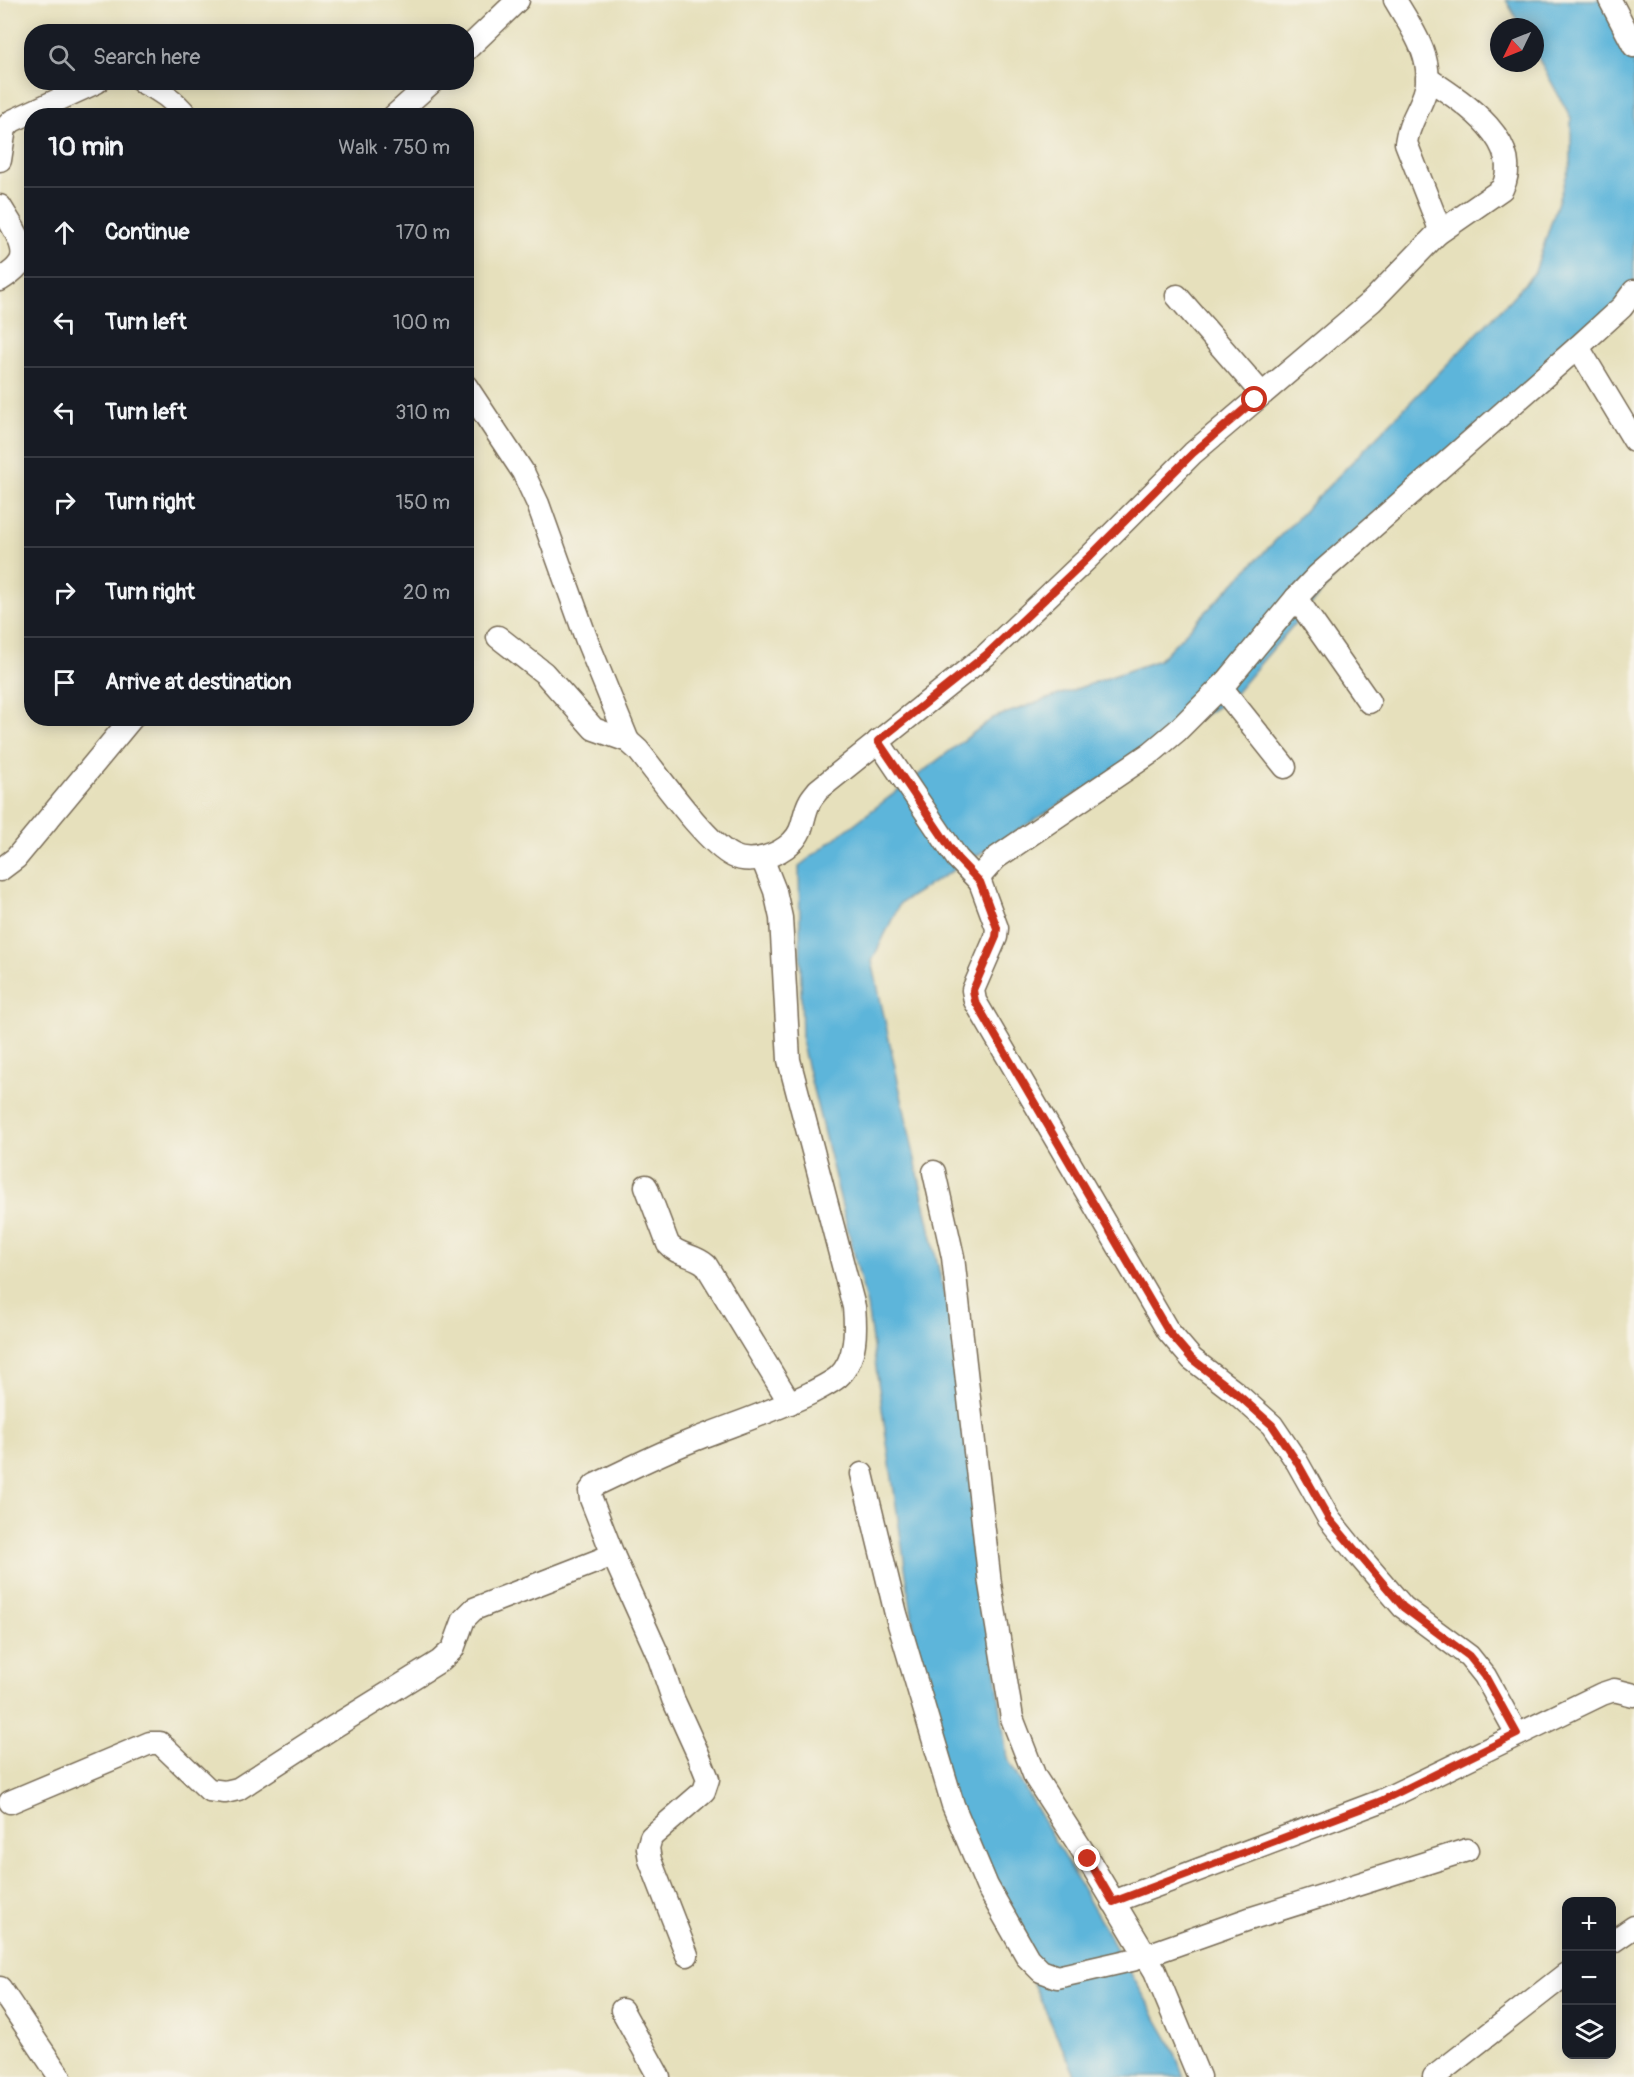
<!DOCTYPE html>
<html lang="en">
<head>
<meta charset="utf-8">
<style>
	:root { --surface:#171b24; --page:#242831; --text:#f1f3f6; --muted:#9ea1a6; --line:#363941 }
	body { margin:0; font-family:Pangolin,sans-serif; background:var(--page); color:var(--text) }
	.controls { position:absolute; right:18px; bottom:18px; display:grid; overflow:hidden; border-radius:12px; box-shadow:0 3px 15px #0003 }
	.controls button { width:54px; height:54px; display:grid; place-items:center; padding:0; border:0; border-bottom:2px solid var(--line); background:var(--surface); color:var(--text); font:30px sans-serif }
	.compass { position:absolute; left:1490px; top:18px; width:54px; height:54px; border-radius:50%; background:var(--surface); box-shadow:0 3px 15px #0003; rotate:227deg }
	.stop { position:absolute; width:18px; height:18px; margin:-14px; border:4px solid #c8321e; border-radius:50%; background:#fff }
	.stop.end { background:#c8321e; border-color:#fff; box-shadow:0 2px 6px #0008 }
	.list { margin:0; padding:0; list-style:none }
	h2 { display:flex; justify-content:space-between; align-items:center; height:78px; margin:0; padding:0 24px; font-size:26px }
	h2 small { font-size:20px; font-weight:400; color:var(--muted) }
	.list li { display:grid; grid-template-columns:39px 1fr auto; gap:18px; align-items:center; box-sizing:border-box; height:90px; padding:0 24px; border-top:2px solid var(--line) }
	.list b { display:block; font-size:22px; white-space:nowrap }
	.list em { font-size:20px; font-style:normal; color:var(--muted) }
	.icon { flex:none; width:33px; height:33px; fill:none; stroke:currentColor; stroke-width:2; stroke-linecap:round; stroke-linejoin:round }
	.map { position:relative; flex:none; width:1634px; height:2077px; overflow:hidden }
	.search { position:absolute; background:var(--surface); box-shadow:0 3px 15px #0003; left:24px; top:24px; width:450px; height:66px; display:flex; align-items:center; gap:15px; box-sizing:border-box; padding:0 21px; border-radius:24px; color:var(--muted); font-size:22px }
	.panel { position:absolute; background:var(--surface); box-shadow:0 3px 15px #0003; left:24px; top:108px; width:450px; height:618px; border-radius:24px }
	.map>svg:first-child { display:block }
</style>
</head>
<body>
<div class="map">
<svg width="1634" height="2077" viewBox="0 0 1634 2077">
	<rect width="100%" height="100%" fill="#f7f3e8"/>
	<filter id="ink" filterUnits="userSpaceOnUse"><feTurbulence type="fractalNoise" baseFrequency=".0167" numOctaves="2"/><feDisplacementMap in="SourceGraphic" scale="12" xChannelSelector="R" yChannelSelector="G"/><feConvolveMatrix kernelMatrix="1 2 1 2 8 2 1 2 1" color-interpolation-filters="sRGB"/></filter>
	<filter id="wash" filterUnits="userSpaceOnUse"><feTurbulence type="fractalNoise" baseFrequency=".008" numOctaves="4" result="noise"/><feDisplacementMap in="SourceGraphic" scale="24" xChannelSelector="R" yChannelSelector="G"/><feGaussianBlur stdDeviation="1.35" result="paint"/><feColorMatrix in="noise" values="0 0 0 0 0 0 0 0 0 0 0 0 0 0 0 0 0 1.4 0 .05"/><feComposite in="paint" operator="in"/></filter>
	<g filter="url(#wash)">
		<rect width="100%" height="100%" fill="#e6e0bc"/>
		<!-- water -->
		<path fill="#5db5da" stroke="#4c707c" stroke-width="1.5" d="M1506 0H1607L1634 43V298L1350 559 1230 699 900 903 872 961 953 1335 1007 1758 1172 2045 1184 2077H1076L944 1790 931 1745 867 1306 802 1045 799 866 993 718 1159 660 1506 304 1535 272 1571 162V118L1535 52V27H1521Z"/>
	</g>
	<g filter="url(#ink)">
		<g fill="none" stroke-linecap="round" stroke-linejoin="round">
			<!-- minor casing -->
			<g stroke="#776a55" stroke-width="25">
				<g id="minor">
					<path d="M1610 0 1634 46"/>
					<path d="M466 50 518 0"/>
					<path d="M1427 78C1460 100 1526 141 1502 189L1437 234"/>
					<path d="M142 82C161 90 174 100 187 116"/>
					<path d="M394 116 432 82"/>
					<path d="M0 160 5 128 12 121 97 82"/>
					<path d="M0 206C8 220 31 249 19 264 15 271 7 275 0 280"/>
					<path d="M1177 296 1262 394"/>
					<path d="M1578 347 1634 440"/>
					<path d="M466 386 523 472 538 504 586 638 628 741"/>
					<path d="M1296 598 1369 702"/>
					<path d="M498 637 544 673 594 729 628 741 638 750C659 776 706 843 733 856 751 865 779 855 792 842 805 830 802 815 810 801 812 797 816 793 818 790L986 655 1088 558 1193 453 1372 301 1437 234 1439 227 1406 143C1408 125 1418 112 1424 95 1437 62 1411 27 1395 0"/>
					<path d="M1221 687 1285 767"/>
					<path d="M878 741 957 858 980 882"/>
					<path d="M0 870 16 858 132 718"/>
					<path d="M934 1172 953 1257 990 1584 1012 1718 1035 1777 1088 1859 1155 1971 1199 2077"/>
					<path d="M646 1186 668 1244C678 1256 694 1254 706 1265L790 1403"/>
					<path d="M862 1474 896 1614 953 1805 987 1886 1028 1958 1041 1971 1057 1977 1136 1959 1249 1919 1467 1850"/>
					<path d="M1517 1734 1485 1676 1469 1656 1403 1607 1354 1550 1329 1519 1297 1462 1272 1425 1236 1393 1192 1359 1168 1331 975 1001 973 990 996 937 997 928 980 882 981 875 996 858 1152 752 1177 731 1228 680 1296 598 1317 576 1578 347 1622 307 1634 291"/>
					<path d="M10 1802 150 1743H160L209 1790 225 1792 238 1789 332 1728 440 1661 453 1649 464 1619 474 1609 613 1555"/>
					<path d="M1113 1902 1381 1801 1602 1694 1614 1690 1634 1695"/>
					<path d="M1612 1942 1634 1927"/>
					<path d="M687 1955 650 1860 648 1848 651 1837 704 1791 708 1779 698 1754 673 1699 658 1655 613 1555 591 1499 590 1491 595 1485C627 1470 658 1454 691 1441 731 1425 772 1412 811 1393 820 1388 831 1383 838 1377 857 1360 856 1329 854 1307L789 1060 781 918 775 891 762 858"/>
					<path d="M0 1988 60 2077"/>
					<path d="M622 2010 659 2077"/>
					<path d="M1434 2077 1566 1974"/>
				</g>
			</g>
			<!-- minor -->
			<use href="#minor" stroke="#fff" stroke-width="22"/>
		</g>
	</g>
	<g fill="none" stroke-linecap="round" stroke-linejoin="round" filter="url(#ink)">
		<!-- route -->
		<path stroke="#c8321e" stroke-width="8" d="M1088 1859 1113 1902 1381 1801 1517 1734 1485 1676 1469 1656 1403 1607 1329 1519 1297 1462 1272 1425 1236 1393 1192 1359 1168 1331 975 1001 973 990 996 937 997 928 980 882 957 858 878 741 986 655 1088 558 1193 453 1255 400"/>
	</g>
</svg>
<div class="controls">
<button>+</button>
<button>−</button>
<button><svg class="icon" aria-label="layers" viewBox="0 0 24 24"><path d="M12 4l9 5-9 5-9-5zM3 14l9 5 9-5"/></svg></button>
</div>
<svg class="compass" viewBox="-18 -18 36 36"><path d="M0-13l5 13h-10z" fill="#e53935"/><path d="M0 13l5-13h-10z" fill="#9ea1a6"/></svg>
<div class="stop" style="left:1255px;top:400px"></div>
<div class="stop end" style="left:1088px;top:1859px"></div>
<div class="search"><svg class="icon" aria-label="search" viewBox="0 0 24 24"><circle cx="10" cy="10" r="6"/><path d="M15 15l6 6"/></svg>Search here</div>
<section class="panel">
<h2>10 min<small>Walk · 750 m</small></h2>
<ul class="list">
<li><svg class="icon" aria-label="ahead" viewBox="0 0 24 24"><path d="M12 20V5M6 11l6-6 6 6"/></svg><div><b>Continue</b></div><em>170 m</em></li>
<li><svg class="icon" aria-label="left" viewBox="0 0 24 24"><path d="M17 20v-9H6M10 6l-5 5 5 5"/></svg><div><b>Turn left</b></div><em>100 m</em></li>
<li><svg class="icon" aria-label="left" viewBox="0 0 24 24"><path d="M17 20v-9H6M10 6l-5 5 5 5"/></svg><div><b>Turn left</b></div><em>310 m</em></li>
<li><svg class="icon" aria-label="right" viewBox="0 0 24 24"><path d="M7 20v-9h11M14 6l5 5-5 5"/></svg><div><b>Turn right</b></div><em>150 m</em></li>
<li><svg class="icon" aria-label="right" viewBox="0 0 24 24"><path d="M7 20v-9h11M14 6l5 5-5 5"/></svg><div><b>Turn right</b></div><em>20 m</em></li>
<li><svg class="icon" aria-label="arrive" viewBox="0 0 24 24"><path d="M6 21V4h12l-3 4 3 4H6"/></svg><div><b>Arrive at destination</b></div></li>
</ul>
</section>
</div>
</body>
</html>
